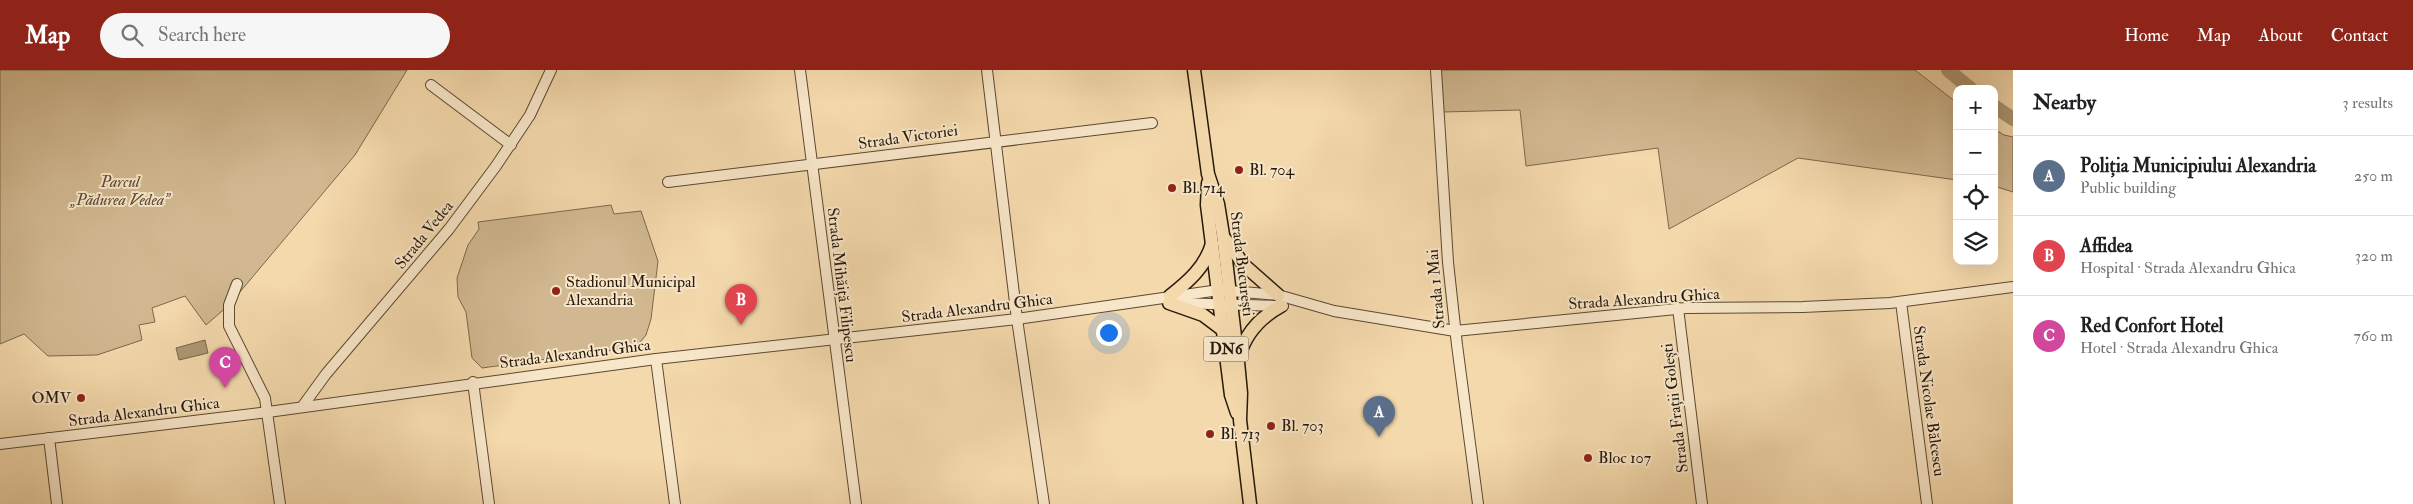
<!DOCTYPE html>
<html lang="en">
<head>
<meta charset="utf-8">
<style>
	:root { --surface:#fff; --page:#f6f6f6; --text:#202124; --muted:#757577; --line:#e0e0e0; --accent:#8f2418 }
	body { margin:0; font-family:"IM FELL Double Pica",serif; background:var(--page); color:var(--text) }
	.controls { position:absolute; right:15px; top:15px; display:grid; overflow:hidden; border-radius:10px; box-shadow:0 5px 20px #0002 }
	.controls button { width:45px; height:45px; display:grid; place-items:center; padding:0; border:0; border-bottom:1px solid var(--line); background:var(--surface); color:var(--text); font:25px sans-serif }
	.you { position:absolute; left:1108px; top:262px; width:18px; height:18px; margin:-12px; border:4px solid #fff; border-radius:50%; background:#1a73e8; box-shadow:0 0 0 8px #1a73e833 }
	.badge { display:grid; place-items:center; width:32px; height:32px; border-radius:50%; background:var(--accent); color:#fff; font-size:16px; font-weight:700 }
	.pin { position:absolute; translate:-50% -41px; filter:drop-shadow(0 1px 2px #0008) }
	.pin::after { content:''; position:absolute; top:26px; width:18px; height:15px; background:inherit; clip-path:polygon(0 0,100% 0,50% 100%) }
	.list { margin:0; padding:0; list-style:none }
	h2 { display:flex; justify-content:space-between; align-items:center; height:65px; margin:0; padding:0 20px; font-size:21px }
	h2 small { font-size:16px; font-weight:400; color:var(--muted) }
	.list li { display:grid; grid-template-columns:32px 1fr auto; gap:15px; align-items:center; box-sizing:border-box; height:80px; padding:0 20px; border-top:1px solid var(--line) }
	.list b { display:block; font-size:19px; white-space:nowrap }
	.list p { margin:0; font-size:16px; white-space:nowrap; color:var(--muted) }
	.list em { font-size:16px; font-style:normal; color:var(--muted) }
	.icon { flex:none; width:28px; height:28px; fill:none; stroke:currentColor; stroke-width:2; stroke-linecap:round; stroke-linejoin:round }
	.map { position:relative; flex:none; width:2013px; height:434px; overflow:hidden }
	header { display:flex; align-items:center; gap:30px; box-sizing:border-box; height:70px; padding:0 25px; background:var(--accent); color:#fff }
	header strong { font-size:24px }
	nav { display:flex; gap:28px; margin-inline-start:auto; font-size:18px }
	.search { width:350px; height:45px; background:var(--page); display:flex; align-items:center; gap:12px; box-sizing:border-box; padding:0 18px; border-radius:28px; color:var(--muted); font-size:19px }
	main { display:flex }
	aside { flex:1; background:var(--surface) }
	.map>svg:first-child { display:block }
</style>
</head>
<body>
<header>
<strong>Map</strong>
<div class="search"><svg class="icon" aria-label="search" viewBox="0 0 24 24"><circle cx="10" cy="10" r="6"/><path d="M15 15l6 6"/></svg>Search here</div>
<nav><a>Home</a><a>Map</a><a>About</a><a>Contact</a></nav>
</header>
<main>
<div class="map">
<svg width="2013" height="434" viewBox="0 0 2013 434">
	<rect width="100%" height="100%" fill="#f4d9ac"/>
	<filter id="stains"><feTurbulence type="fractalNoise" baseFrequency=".004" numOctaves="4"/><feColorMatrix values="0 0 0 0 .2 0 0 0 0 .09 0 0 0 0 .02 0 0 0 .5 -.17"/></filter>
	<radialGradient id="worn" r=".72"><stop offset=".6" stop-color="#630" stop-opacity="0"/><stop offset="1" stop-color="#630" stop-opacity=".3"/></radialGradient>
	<!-- green -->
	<g fill="#d1b890" stroke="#7c684d">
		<path d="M0 0H407L355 85 229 235 206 255 185 226 152 238 155 252 139 255 142 270 97 285 48 286 24 264 0 274Z"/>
		<path d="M1441 0H1915L1957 33V110L1798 88 1669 159 1658 78 1526 96 1520 40 1443 42Z"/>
		<path d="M1994 59 2004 65 2013 67V122L1994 116Z"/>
		<path d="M611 135 614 144 641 141 658 191 651 249 646 265 636 277 482 298 472 288 466 242 458 227 457 208 468 175 479 159 478 152Z"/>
	</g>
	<!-- water -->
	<path fill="#ae9875" stroke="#78654a" d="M205 270 208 283 179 290 176 278Z"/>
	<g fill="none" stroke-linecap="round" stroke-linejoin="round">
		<!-- river -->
		<g stroke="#ae9875" stroke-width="14">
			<path d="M1948 0 1971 19"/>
			<path d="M1994 36 2013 49"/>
		</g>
		<!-- minor casing -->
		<g stroke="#5a4932" stroke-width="12">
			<g id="minor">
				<path d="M800 0 856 434"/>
				<path d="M987 0 1017 249 1044 434"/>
				<path d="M1436 0 1448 192 1457 275 1478 434"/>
				<path d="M431 15 511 75"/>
				<path d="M668 112 1152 53"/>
				<path d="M237 214 229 235V256L265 328 280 434"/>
				<path d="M1901 232 1927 434"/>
				<path d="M1175 233 1283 236"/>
				<path d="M1678 238 1702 434"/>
				<path d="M656 289 675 434"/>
				<path d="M473 312 489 434"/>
				<path d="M302 337 326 304 449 159 496 96 530 45 551 0"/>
				<path d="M49 368 57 434"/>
				<path d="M0 374 268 342 656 289 1017 249 1219 220 1278 225 1334 241 1455 261 1686 238 1803 237 1890 233 2013 217"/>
			</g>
		</g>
		<!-- major casing -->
		<g stroke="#26190a" stroke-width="15">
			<g id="major">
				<path d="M1194 0 1208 104 1218 134 1223 165 1238 292 1241 323 1240 350 1250 434"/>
				<path d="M1208 113 1207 135 1231 325 1237 343"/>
				<path d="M1225 169 1244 195 1278 225"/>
				<path d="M1170 226C1189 211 1205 197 1212 174"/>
				<path d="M1169 233 1203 245 1223 260"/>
				<path d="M1239 287C1245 264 1261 247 1281 236"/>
			</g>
		</g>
		<!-- minor -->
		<use href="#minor" stroke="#f8e6c9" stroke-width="10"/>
		<!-- major -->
		<use href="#major" stroke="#f4d9ac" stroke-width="12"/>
	</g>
	<!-- markers -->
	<g fill="#8f2418" stroke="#f8e6c9" stroke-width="2">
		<circle cx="1239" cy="100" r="5"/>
		<circle cx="1172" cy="118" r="5"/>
		<circle cx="556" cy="221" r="5"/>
		<circle cx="81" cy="328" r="5"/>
		<circle cx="1271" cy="356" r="5"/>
		<circle cx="1210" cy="364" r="5"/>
		<circle cx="1588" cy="388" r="5"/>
	</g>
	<g text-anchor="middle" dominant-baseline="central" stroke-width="4" stroke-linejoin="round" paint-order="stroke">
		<!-- shield labels -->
		<rect fill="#f8e6c9" stroke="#655643" stroke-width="1" x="1203.5" y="266.5" width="45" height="25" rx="4"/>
		<g font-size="15" font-weight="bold" fill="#26190a">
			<text x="1226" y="279">DN6</text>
		</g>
		<!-- street labels -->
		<g font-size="16" fill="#26190a" stroke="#f8e6c9">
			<text transform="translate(908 67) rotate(-8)">Strada Victoriei</text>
			<text transform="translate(424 165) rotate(-51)">Strada Vedea</text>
			<text transform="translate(1242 194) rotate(83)">Strada București</text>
			<text transform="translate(842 215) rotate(83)">Strada Mihăiță Filipescu</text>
			<text transform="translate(1436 219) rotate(-95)">Strada 1 Mai</text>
			<text transform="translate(1644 229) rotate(-4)">Strada Alexandru Ghica</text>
			<text transform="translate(977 238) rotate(-7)">Strada Alexandru Ghica</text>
			<text transform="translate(575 284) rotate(-7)">Strada Alexandru Ghica</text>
			<text transform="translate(1929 331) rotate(82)">Strada Nicolae Bălcescu</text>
			<text transform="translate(1675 338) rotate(-97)">Strada Frații Golești</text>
			<text transform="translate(144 342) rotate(-7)">Strada Alexandru Ghica</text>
		</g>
		<!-- poi labels -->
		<g font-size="16" fill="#26190a" stroke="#f8e6c9" text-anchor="start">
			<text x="1249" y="100">Bl. 704</text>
			<text x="1182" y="118">Bl. 714</text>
			<text x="566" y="212">Stadionul Municipal<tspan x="566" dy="18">Alexandria</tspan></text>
			<text x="71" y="328" text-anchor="end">OMV</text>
			<text x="1281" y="356">Bl. 703</text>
			<text x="1220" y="364">Bl. 713</text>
			<text x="1598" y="388">Bloc 107</text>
		</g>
		<!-- park labels -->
		<g font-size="16" font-style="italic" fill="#594932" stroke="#f8e6c9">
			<text x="120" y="112">Parcul<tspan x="120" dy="18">„Pădurea Vedea”</tspan></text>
		</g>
	</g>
	<rect width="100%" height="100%" filter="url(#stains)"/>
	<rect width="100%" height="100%" fill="url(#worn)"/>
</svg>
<div class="controls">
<button>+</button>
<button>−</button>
<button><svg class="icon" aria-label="locate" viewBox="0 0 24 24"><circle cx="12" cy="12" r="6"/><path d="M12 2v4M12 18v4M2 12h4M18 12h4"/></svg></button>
<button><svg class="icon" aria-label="layers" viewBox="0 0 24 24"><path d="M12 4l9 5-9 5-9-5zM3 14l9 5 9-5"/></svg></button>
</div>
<div class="you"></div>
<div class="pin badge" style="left:1379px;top:367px;background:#5c6f8a">A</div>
<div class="pin badge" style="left:741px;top:255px;background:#e0444e">B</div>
<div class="pin badge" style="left:225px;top:318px;background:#d1479c">C</div>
</div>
<aside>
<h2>Nearby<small>3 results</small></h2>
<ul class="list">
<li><span class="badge" style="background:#5c6f8a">A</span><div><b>Poliția Municipiului Alexandria</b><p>Public building</p></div><em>250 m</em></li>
<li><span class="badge" style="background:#e0444e">B</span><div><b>Affidea</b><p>Hospital · Strada Alexandru Ghica</p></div><em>320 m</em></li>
<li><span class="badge" style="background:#d1479c">C</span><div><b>Red Confort Hotel</b><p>Hotel · Strada Alexandru Ghica</p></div><em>760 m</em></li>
</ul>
</aside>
</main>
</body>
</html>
